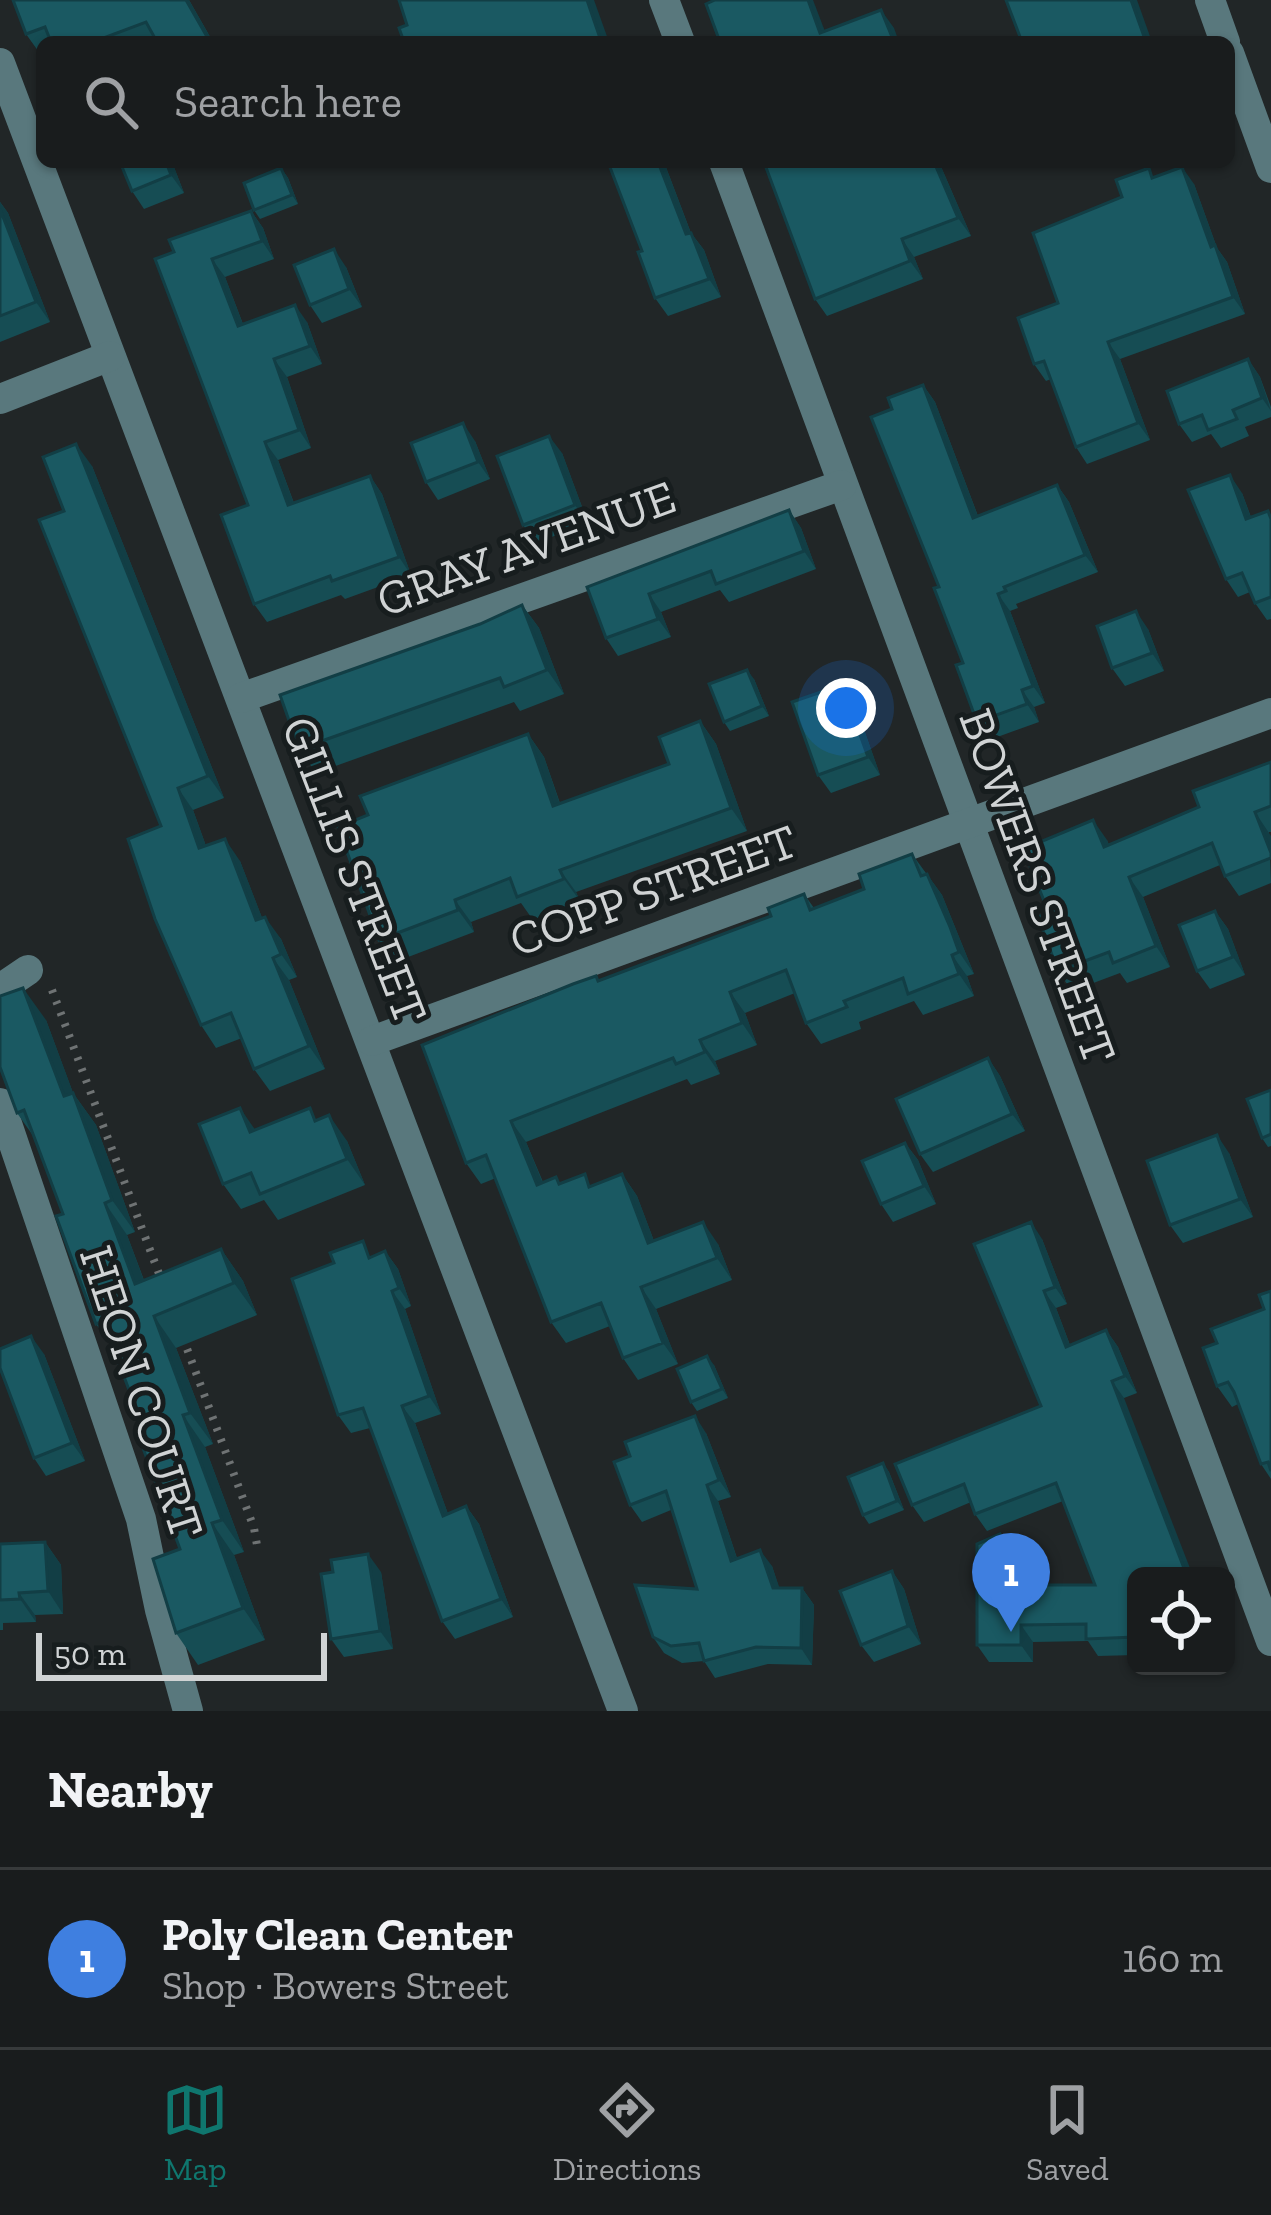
<!DOCTYPE html>
<html lang="en">
<head>
<meta charset="utf-8">
<style>
	:root { --surface:#191c1d; --page:#222526; --text:#f1f3f6; --muted:#9fa1a4; --line:#373a3b; --accent:#0f766e }
	body { margin:0; font-family:"Zilla Slab",serif; background:var(--page); color:var(--text) }
	.controls { position:absolute; right:36px; bottom:36px; display:grid; overflow:hidden; border-radius:18px; box-shadow:0 3px 9px #0004 }
	.controls button { width:108px; height:108px; display:grid; place-items:center; padding:0; border:0; border-bottom:3px solid var(--line); background:var(--surface); color:var(--text); font:60px sans-serif }
	.scale { position:absolute; left:36px; bottom:30px; width:291px; box-sizing:border-box; padding-left:12px; border:6px solid #d0d3d4; border-top:0; font-size:33px; line-height:42px; white-space:nowrap; color:#d0d3d4; -webkit-text-stroke:9px #171d1e; paint-order:stroke }
	.you { position:absolute; left:846px; top:708px; width:42px; height:42px; margin:-30px; border:9px solid #fff; border-radius:50%; background:#1a73e8; box-shadow:0 0 0 18px #1a73e833 }
	.badge { display:grid; place-items:center; width:78px; height:78px; border-radius:50%; background:var(--accent); color:#fff; font-size:39px; font-weight:700 }
	.pin { position:absolute; translate:-50% -99px; filter:drop-shadow(0 3px 6px #0008) }
	.pin::after { content:''; position:absolute; top:63px; width:42px; height:36px; background:inherit; clip-path:polygon(0 0,100% 0,50% 100%) }
	.list { margin:0; padding:0; list-style:none }
	h2 { display:flex; justify-content:space-between; align-items:center; height:156px; margin:0; padding:0 48px; font-size:51px }
	h2 small { font-size:39px; font-weight:400; color:var(--muted) }
	.list li { display:grid; grid-template-columns:78px 1fr auto; gap:36px; align-items:center; box-sizing:border-box; height:180px; padding:0 48px; border-top:3px solid var(--line) }
	.list b { display:block; font-size:45px; white-space:nowrap }
	.list p { margin:0; font-size:39px; white-space:nowrap; color:var(--muted) }
	.list em { font-size:39px; font-style:normal; color:var(--muted) }
	.icon { flex:none; width:66px; height:66px; fill:none; stroke:currentColor; stroke-width:2; stroke-linecap:round; stroke-linejoin:round }
	.map { position:relative; flex:none; width:1271px; height:1711px; overflow:hidden }
	.search { position:absolute; background:var(--surface); box-shadow:0 3px 9px #0004; left:36px; right:36px; top:36px; height:132px; display:flex; align-items:center; gap:30px; box-sizing:border-box; padding:0 42px; border-radius:18px; color:var(--muted); font-size:45px }
	.sheet { height:336px; background:var(--surface) }
	nav { display:flex; justify-content:space-around; align-items:center; box-sizing:border-box; height:168px; border-top:3px solid var(--line); background:var(--surface); font-size:33px; color:var(--muted) }
	nav a { display:grid; justify-items:center; gap:6px }
	nav .on { color:var(--accent) }
	.map>svg:first-child { display:block }
</style>
</head>
<body>
<div class="map">
<svg width="1271" height="1711" viewBox="0 0 1271 1711">
	<rect width="100%" height="100%" fill="#212627"/>
	<g fill="none" stroke-linecap="round" stroke-linejoin="round">
		<!-- path -->
		<g stroke="#6f7374" stroke-width="8" stroke-dasharray="3 9" stroke-linecap="butt">
			<path d="M52 990 161 1279"/>
			<path d="M183 1338 254 1528 258 1551"/>
		</g>
		<!-- minor -->
		<g stroke="#59787d" stroke-width="30">
			<path d="M664 0 680 42"/>
			<path d="M1210 0 1225 42"/>
			<path d="M1229 53 1271 168"/>
			<path d="M0 63 623 1711"/>
			<path d="M724 162 1271 1641"/>
			<path d="M0 399 110 356"/>
			<path d="M241 698 842 485"/>
			<path d="M0 989 28 970"/>
			<path d="M372 1041 1271 713"/>
			<path d="M0 1103 141 1519 160 1610 188 1711"/>
		</g>
	</g>
	<!-- wall -->
	<g fill="#164d54">
		<path d="M13 0H189L213 42H42L41 55 26 34Z"/>
		<path d="M120 162H172L184 193 144 209 132 191Z"/>
		<path d="M664 162 691 233 704 250 721 297 668 316 655 298 642 251Z"/>
		<path d="M939 162 971 236 914 257 923 279 827 316 815 299Z"/>
		<path d="M281 168 288 178 298 204 260 219 254 210Z"/>
		<path d="M1155 177 1194 184 1217 248 1227 262 1245 314 1120 359 1150 440 1087 464 1076 447 1051 379 1046 381 1034 364 1058 303 1122 197Z"/>
		<path d="M0 202 8 213 50 322 0 342Z"/>
		<path d="M251 211 263 228 274 259 225 277 243 324 307 322 322 364 287 377 311 448 278 460 294 503 370 476 382 494 411 575 345 599 341 595 267 622 254 604 248 505 174 252Z"/>
		<path d="M346 267 362 307 322 323 310 305Z"/>
		<path d="M1248 359 1260 377 1271 407V417L1245 427 1249 436 1221 448 1211 434 1192 442 1179 424Z"/>
		<path d="M923 385 935 402 978 516 1057 485 1069 502 1098 572 1016 604 1018 608 1010 611 1045 703 1034 707 1039 722 989 740 977 722 963 663 939 587 892 409Z"/>
		<path d="M475 441 490 479 438 500 426 482Z"/>
		<path d="M562 453 588 523 536 543 523 525Z"/>
		<path d="M92 466 224 798 193 810 206 846 240 861 262 918 281 939 297 977 289 980 325 1069 270 1091 254 1069 242 1038 216 1048 201 1025 161 826 64 511Z"/>
		<path d="M1242 493 1251 517 1268 511 1271 516V619L1267 620 1255 603 1250 592 1238 597 1226 579Z"/>
		<path d="M789 510 801 528 816 569 729 602 720 590 661 612 671 637 618 656 606 638 587 587Z"/>
		<path d="M522 605 539 628 564 694 520 711 514 702 316 773 299 749 480 624Z"/>
		<path d="M1148 629 1164 671 1125 686 1112 668Z"/>
		<path d="M754 679 769 716 730 731 724 722Z"/>
		<path d="M839 707 861 721 880 775 831 793 818 775Z"/>
		<path d="M700 721 716 744 747 831 576 892 580 901 533 920 521 903 471 922 474 932 395 962 379 940 368 815 528 734 544 757 560 803 669 764Z"/>
		<path d="M1271 762V832H1269L1271 883 1239 896 1225 876 1220 865 1143 897 1170 967 1127 983 1120 973 1072 991 1058 971 1049 913 1107 840 1109 845 1199 807Z"/>
		<path d="M912 854 942 895 974 974 967 976 974 996 923 1015 914 1001 859 1022 861 1029 821 1044 806 1023 795 993 745 1013 757 1045 715 1061 720 1074 691 1085 687 1079 526 1142 543 1182 556 1177 560 1183 593 1186 622 1174 637 1196 654 1241 718 1244 732 1280 656 1309 678 1364 638 1380 623 1358 610 1326 566 1343 551 1322 496 1178 481 1184 466 1163 596 976 599 980 771 916 804 894 814 908 864 889Z"/>
		<path d="M1215 911 1228 929 1245 975 1210 989 1197 971Z"/>
		<path d="M46 1020 73 1093 96 1125 135 1232 127 1235 144 1280 221 1249 243 1281 257 1315 176 1348 213 1444 205 1447 244 1552 234 1555 265 1640 198 1665 176 1633 180 1549 143 1427 114 1350 96 1324 63 1214 34 1137 17 1113Z"/>
		<path d="M988 1058 1000 1076 1025 1131 933 1172 920 1154Z"/>
		<path d="M1271 1090V1146L1268 1147 1262 1138Z"/>
		<path d="M318 1120 347 1141 365 1185 278 1220 264 1200 241 1209 223 1184 255 1130Z"/>
		<path d="M905 1143 918 1160 936 1204 893 1222 881 1204Z"/>
		<path d="M1229 1153 1253 1217 1183 1243 1170 1225Z"/>
		<path d="M1042 1239 1067 1304 1056 1308 1070 1345 1106 1330 1118 1347 1137 1393 1124 1398 1136 1576V1655L1098 1656 1088 1641 1033 1642V1662H989L977 1645 1000 1534 1012 1551 1026 1585H1095L1063 1501 987 1531 975 1514 971 1502 924 1522 912 1505 1041 1406Z"/>
		<path d="M385 1251 398 1269 411 1306 405 1309 441 1414 415 1423 448 1514 466 1506 479 1524 513 1617 455 1639 442 1621 370 1428 351 1433 338 1415 374 1256Z"/>
		<path d="M1271 1291V1479L1261 1464 1238 1404 1232 1407 1217 1386V1343L1264 1309Z"/>
		<path d="M44 1354 85 1461 46 1476 34 1458Z"/>
		<path d="M714 1365 728 1398 697 1411 691 1402Z"/>
		<path d="M706 1433 731 1497 718 1501 737 1558 772 1566 779 1588H802L814 1605 812 1665 768 1664 715 1678 704 1661 682 1663 664 1653 653 1637 697 1589 671 1510 642 1522 630 1505Z"/>
		<path d="M883 1463 889 1472 904 1510 869 1524 863 1515Z"/>
		<path d="M45 1542 61 1565 63 1614 35 1615 36 1622 3 1623V1630H0V1544Z"/>
		<path d="M892 1571 904 1589 921 1644 874 1662 861 1645Z"/>
		<path d="M381 1572 393 1649 344 1657 331 1639Z"/>
	</g>
	<!-- shaded-wall -->
	<g fill="#123e45">
		<path d="M186 0H189L213 42H210Z"/>
		<path d="M587 0H594L609 42H602Z"/>
		<path d="M808 0H813L829 42 820 33Z"/>
		<path d="M1131 0H1137L1152 42H1146Z"/>
		<path d="M881 10 894 28 899 42H894Z"/>
		<path d="M166 162H172L184 193 171 175Z"/>
		<path d="M658 162H664L698 252 686 234Z"/>
		<path d="M934 162H939L971 236 958 218Z"/>
		<path d="M1182 167 1194 184 1217 248 1227 262 1245 314 1233 297 1211 247Z"/>
		<path d="M281 168 288 178 298 204 292 195Z"/>
		<path d="M0 202 8 213 50 322 36 302 0 209Z"/>
		<path d="M251 211 263 228 274 259 262 241Z"/>
		<path d="M691 233 704 250 721 297 709 279Z"/>
		<path d="M902 239 914 257 923 279 910 261Z"/>
		<path d="M334 249 346 267 362 307 349 289Z"/>
		<path d="M212 259 225 277 250 343 238 326Z"/>
		<path d="M295 305 307 322 322 364 310 346Z"/>
		<path d="M1108 342 1120 359 1150 440 1138 423Z"/>
		<path d="M274 359 287 377 311 448 299 430Z"/>
		<path d="M1248 359 1260 377 1271 411 1262 398Z"/>
		<path d="M923 385 935 402 985 535 973 518Z"/>
		<path d="M463 423 475 441 490 479 478 462Z"/>
		<path d="M549 436 562 453 588 523 575 505Z"/>
		<path d="M265 442 278 460 301 523 288 505Z"/>
		<path d="M76 444 92 466 224 798 208 776Z"/>
		<path d="M1230 475 1242 493 1258 537 1246 519Z"/>
		<path d="M370 476 382 494 411 575 399 557Z"/>
		<path d="M1057 485 1069 502 1098 572 1085 555Z"/>
		<path d="M789 510 801 528 816 569 804 551Z"/>
		<path d="M649 594 661 612 671 637 658 619Z"/>
		<path d="M998 594 1010 611 1045 703 1033 686Z"/>
		<path d="M522 605 539 628 564 694 547 670Z"/>
		<path d="M1136 611 1148 629 1164 671 1152 653Z"/>
		<path d="M747 670 754 679 769 716 762 706Z"/>
		<path d="M1022 690 1034 707 1039 722 1027 704Z"/>
		<path d="M849 704 861 721 880 775 868 757Z"/>
		<path d="M700 721 716 744 747 831 731 808Z"/>
		<path d="M528 734 544 757 568 828 553 806Z"/>
		<path d="M178 788 193 810 215 871 199 848Z"/>
		<path d="M1255 812 1271 836V853Z"/>
		<path d="M1093 820 1107 840 1118 867 1104 847Z"/>
		<path d="M225 839 240 861 272 943 256 920Z"/>
		<path d="M560 870 576 892 580 901 564 879Z"/>
		<path d="M927 874 942 895 974 974 959 952Z"/>
		<path d="M1129 877 1143 897 1170 967 1156 946Z"/>
		<path d="M455 900 471 922 474 932 458 910Z"/>
		<path d="M1215 911 1228 929 1245 975 1233 957Z"/>
		<path d="M265 917 281 939 297 977 281 954Z"/>
		<path d="M952 955 967 976 974 996 959 974Z"/>
		<path d="M273 958 289 980 325 1069 309 1046Z"/>
		<path d="M23 988 46 1020 75 1098 73 1093 96 1125 135 1232 112 1200 64 1096Z"/>
		<path d="M730 992 745 1013 757 1045 742 1023Z"/>
		<path d="M700 1040 715 1061 720 1074 705 1052Z"/>
		<path d="M988 1058 1000 1076 1025 1131 1012 1114Z"/>
		<path d="M240 1108 258 1134 250 1132Z"/>
		<path d="M329 1115 347 1141 365 1185 347 1159Z"/>
		<path d="M511 1121 526 1142 552 1206 537 1185Z"/>
		<path d="M1217 1135 1229 1153 1253 1217 1240 1199Z"/>
		<path d="M905 1143 918 1160 936 1204 924 1186Z"/>
		<path d="M622 1174 637 1196 663 1265 648 1243Z"/>
		<path d="M105 1203 127 1235 157 1316 135 1284Z"/>
		<path d="M703 1222 718 1244 732 1280 717 1258Z"/>
		<path d="M1031 1222 1042 1239 1067 1304 1055 1287Z"/>
		<path d="M221 1249 243 1281 257 1315 234 1283Z"/>
		<path d="M385 1251 398 1269 411 1306 399 1288Z"/>
		<path d="M641 1287 656 1309 678 1364 663 1343Z"/>
		<path d="M392 1291 405 1309 441 1414 429 1396Z"/>
		<path d="M1044 1291 1056 1308 1077 1364 1066 1347Z"/>
		<path d="M154 1316 176 1348 213 1444 190 1413Z"/>
		<path d="M1106 1330 1118 1347 1137 1393 1125 1376Z"/>
		<path d="M31 1336 44 1354 85 1461 72 1443Z"/>
		<path d="M707 1356 714 1365 728 1398 722 1389Z"/>
		<path d="M1112 1381 1124 1398 1193 1576H1187Z"/>
		<path d="M402 1406 415 1423 455 1533 443 1516Z"/>
		<path d="M183 1415 205 1447 244 1552 222 1520Z"/>
		<path d="M695 1416 706 1433 731 1497 719 1480Z"/>
		<path d="M883 1463 889 1472 904 1510 897 1501Z"/>
		<path d="M707 1485 718 1501 743 1577 731 1561Z"/>
		<path d="M466 1506 479 1524 513 1617 501 1599Z"/>
		<path d="M212 1523 234 1555 265 1640 243 1608Z"/>
		<path d="M1000 1534 1012 1551 1033 1602 1021 1585Z"/>
		<path d="M45 1542 61 1565 63 1614 48 1591Z"/>
		<path d="M760 1550 772 1566 785 1604 773 1588Z"/>
		<path d="M368 1554 381 1572 393 1649 380 1631Z"/>
		<path d="M892 1571 904 1589 921 1644 908 1626Z"/>
		<path d="M802 1588 814 1605 812 1665 801 1648Z"/>
		<path d="M19 1593 35 1615 36 1622 20 1599Z"/>
		<path d="M1021 1625 1033 1642V1662L1021 1645Z"/>
	</g>
	<!-- building -->
	<g fill="#1a5962" stroke="#123e45" stroke-width="3">
		<path d="M13 0H186L210 42H157L146 22 93 42H51L45 27 26 34Z"/>
		<path d="M399 0H587L601 41 404 42 399 28 407 25Z"/>
		<path d="M715 0H808L820 33 881 10 894 42H720L706 4Z"/>
		<path d="M1006 0H1131L1146 42H1022Z"/>
		<path d="M120 162H166L171 175 132 191Z"/>
		<path d="M608 162H658L686 234 691 233 709 279 655 298 638 252 642 251Z"/>
		<path d="M764 162H934L958 218 902 239 910 261 815 299Z"/>
		<path d="M1182 167 1211 247 1215 245 1233 297 1108 342 1138 423 1076 447 1044 361 1034 364 1018 318 1058 303 1033 233 1122 197 1116 180 1149 168 1152 178Z"/>
		<path d="M281 168 292 195 254 210 244 183Z"/>
		<path d="M0 209 36 302 0 316Z"/>
		<path d="M251 211 262 241 212 259 238 326 295 305 310 346 274 359 299 430 265 442 288 505 370 476 399 557 332 581 330 576 254 604 221 515 248 505 155 259 174 252 169 240Z"/>
		<path d="M334 249 349 289 310 305 294 265Z"/>
		<path d="M1248 359 1262 398 1233 410 1237 419 1208 430 1202 415 1179 424 1167 391Z"/>
		<path d="M923 385 973 518 1057 485 1085 555 1004 587 1006 591 998 594 1033 686 1022 690 1027 704 977 722 956 665 963 663 934 588 939 587 871 417 892 409 888 398Z"/>
		<path d="M463 423 478 462 426 482 411 443Z"/>
		<path d="M549 436 575 505 523 525 497 456Z"/>
		<path d="M76 444 208 776 178 788 199 848 225 839 256 920 265 917 281 954 273 958 309 1046 254 1069 231 1013 201 1025 155 919 128 839 161 826 39 520 64 511 43 457Z"/>
		<path d="M1230 475 1246 519 1268 511 1271 519V597L1255 603 1242 573 1226 579 1188 490Z"/>
		<path d="M789 510 804 551 716 584 711 571 649 594 658 619 606 638 587 587Z"/>
		<path d="M522 605 547 670 504 687 500 678 299 749 280 695 480 624Z"/>
		<path d="M1136 611 1152 653 1112 668 1097 626Z"/>
		<path d="M747 670 762 706 724 722 709 684Z"/>
		<path d="M827 690 834 709 849 704 868 757 818 775 792 702Z"/>
		<path d="M700 721 731 808 560 870 564 879 517 897 510 878 455 900 458 910 379 940 338 827 368 815 360 796 528 734 553 806 669 764 659 737Z"/>
		<path d="M1271 762V806L1255 812 1271 853V858L1225 876 1212 843 1129 877 1156 946 1113 963 1109 952 1058 971 1038 917 1049 913 1023 849 1093 820 1104 847 1199 807 1193 791Z"/>
		<path d="M912 854 921 876 927 874 950 927 959 952 952 955 959 974 908 994 903 978 844 1001 847 1007 806 1023 786 970 730 992 742 1023 700 1040 705 1052 676 1064 673 1058 511 1121 537 1185 556 1177 559 1184 585 1174 589 1187 622 1174 648 1243 703 1222 717 1258 641 1287 663 1343 623 1358 601 1303 551 1322 486 1155 466 1163 422 1045 573 984 596 976 598 981 771 916 768 908 804 894 810 910 864 889 859 874Z"/>
		<path d="M1215 911 1233 957 1197 971 1179 925Z"/>
		<path d="M23 988 64 1096 73 1093 112 1200 105 1203 135 1284 221 1249 234 1283 154 1316 190 1413 183 1415 222 1520 212 1523 243 1608 176 1633 153 1559 180 1549 136 1429 143 1427 103 1321 96 1324 56 1216 63 1214 24 1110 17 1113 0 1067V996Z"/>
		<path d="M988 1058 1012 1114 920 1154 896 1099Z"/>
		<path d="M1271 1090V1134L1262 1138 1247 1099Z"/>
		<path d="M240 1108 250 1132 310 1108 315 1121 329 1115 347 1159 260 1194 251 1173 223 1184 199 1124Z"/>
		<path d="M1217 1135 1240 1199 1170 1225 1147 1161Z"/>
		<path d="M905 1143 924 1186 881 1204 862 1161Z"/>
		<path d="M1031 1222 1055 1287 1044 1291 1066 1347 1106 1330 1125 1376 1112 1381 1187 1576H1136V1637L1086 1639V1624L1021 1625V1645H977V1544L1000 1534 1021 1585H1095L1056 1483 975 1514 964 1484 912 1505 895 1464 1041 1406 974 1244Z"/>
		<path d="M363 1241 369 1258 385 1251 399 1288 392 1291 429 1396 402 1406 443 1516 466 1506 501 1599 442 1621 363 1408 338 1415 292 1279 334 1263 330 1253Z"/>
		<path d="M1271 1291V1471L1268 1462 1261 1464 1234 1392 1228 1382 1217 1386 1203 1348 1217 1343 1211 1329 1264 1309 1259 1295Z"/>
		<path d="M31 1336 72 1443 34 1458 0 1368V1349Z"/>
		<path d="M707 1356 722 1389 691 1402 677 1369Z"/>
		<path d="M695 1416 719 1480 707 1485 731 1561 760 1550 773 1588H802L801 1648 756 1647 704 1661 699 1643 671 1646 653 1637 635 1585 697 1589 666 1491 630 1505 614 1462 630 1456 625 1442Z"/>
		<path d="M883 1463 897 1501 863 1515 848 1477Z"/>
		<path d="M45 1542 48 1591 19 1593 20 1599 0 1600V1544Z"/>
		<path d="M368 1554 380 1631 331 1639 321 1574 333 1572 331 1560Z"/>
		<path d="M892 1571 908 1626 861 1645 840 1591Z"/>
	</g>
	<g text-anchor="middle" dominant-baseline="central" stroke-width="10" stroke-linejoin="round" paint-order="stroke">
		<!-- street labels -->
		<g font-size="48" fill="#d0d3d4" stroke="#171d1e">
			<text transform="translate(526 548) rotate(-20)">GRAY AVENUE</text>
			<text transform="translate(355 870) rotate(69)">GILLIS STREET</text>
			<text transform="translate(1038 886) rotate(70)">BOWERS STREET</text>
			<text transform="translate(653 890) rotate(-20)">COPP STREET</text>
			<text transform="translate(142 1392) rotate(72)">HEON COURT</text>
		</g>
	</g>
</svg>
<div class="controls">
<button><svg class="icon" aria-label="locate" viewBox="0 0 24 24"><circle cx="12" cy="12" r="6"/><path d="M12 2v4M12 18v4M2 12h4M18 12h4"/></svg></button>
</div>
<div class="scale">50 m</div>
<div class="you"></div>
<div class="pin badge" style="left:1011px;top:1632px;background:#3f7fe0">1</div>
<div class="search"><svg class="icon" aria-label="search" viewBox="0 0 24 24"><circle cx="10" cy="10" r="6"/><path d="M15 15l6 6"/></svg>Search here</div>
</div>
<section class="sheet">
<h2>Nearby<small></small></h2>
<ul class="list">
<li><span class="badge" style="background:#3f7fe0">1</span><div><b>Poly Clean Center</b><p>Shop · Bowers Street</p></div><em>160 m</em></li>
</ul>
</section>
<nav>
<a class="on"><svg class="icon" aria-label="map" viewBox="0 0 24 24"><path d="M3 6l6-2 6 2 6-2v14l-6 2-6-2-6 2zM9 4v14M15 6v14"/></svg>Map</a>
<a><svg class="icon" aria-label="directions" viewBox="0 0 24 24"><path d="M12 3l9 9-9 9-9-9zM9 14v-3h6M13 9l2 2-2 2"/></svg>Directions</a>
<a><svg class="icon" aria-label="saved" viewBox="0 0 24 24"><path d="M7 4h10v16l-5-4-5 4z"/></svg>Saved</a>
</nav>
</body>
</html>
